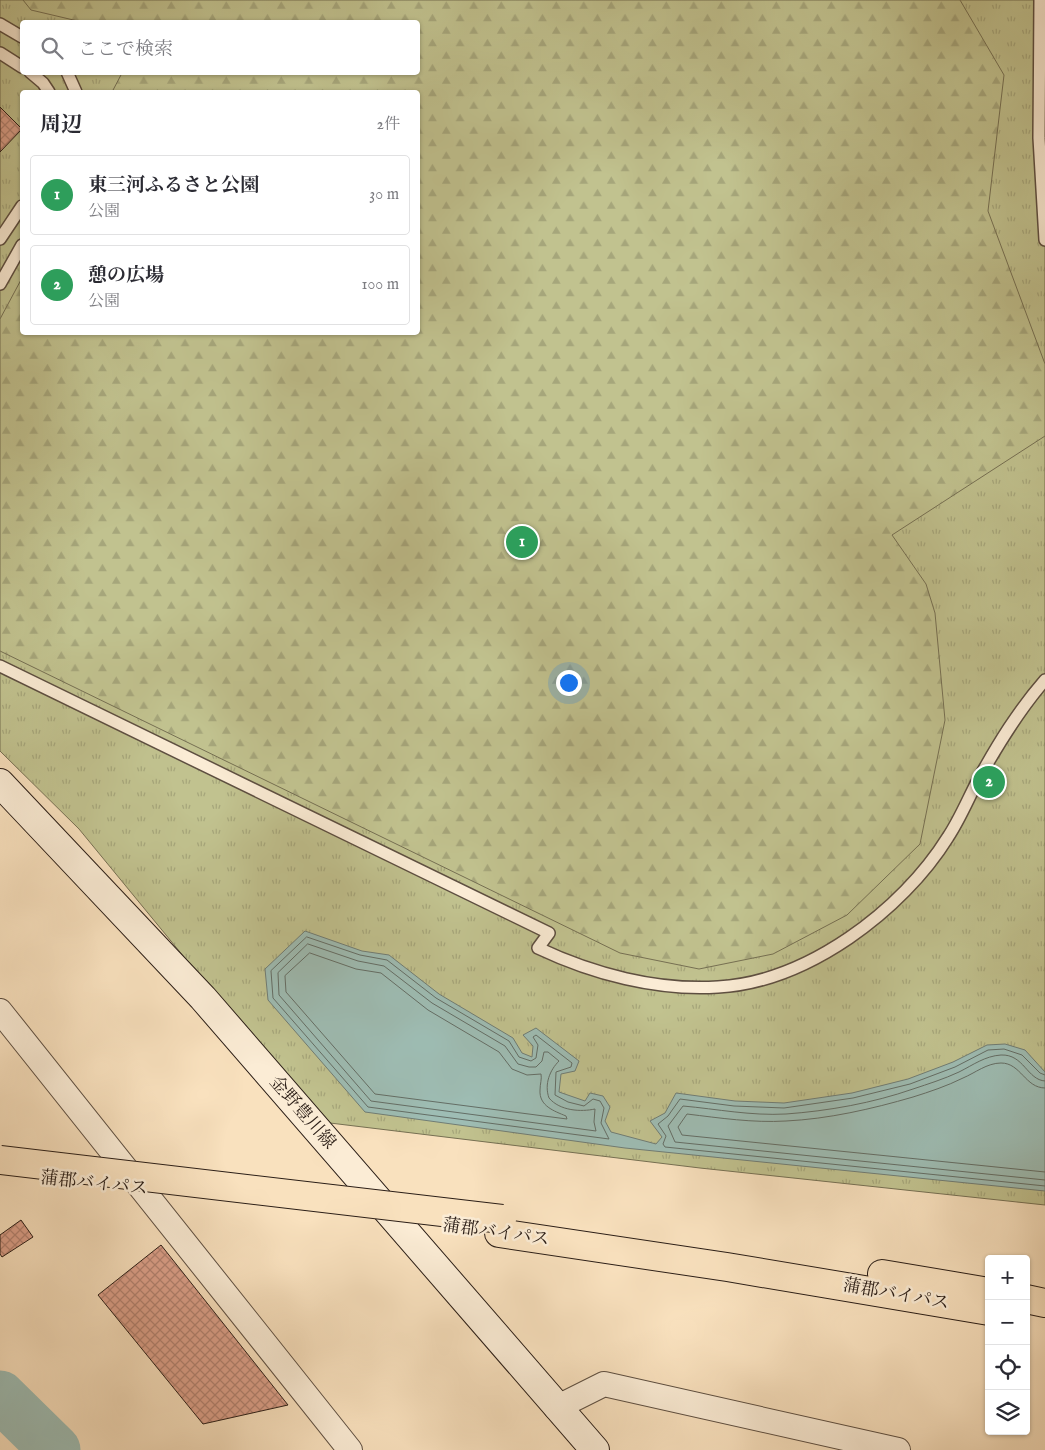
<!DOCTYPE html>
<html lang="ja">
<head>
<meta charset="utf-8">
<style>
	:root { --surface:#fff; --page:#f7f7f7; --text:#2b2b33; --muted:#7c7c81; --line:#e1e1e2; --accent:#8f2418 }
	body { margin:0; font-family:"IM FELL English","Noto Serif JP",serif; background:var(--page); color:var(--text) }
	.controls { position:absolute; right:15px; bottom:15px; display:grid; overflow:hidden; border-radius:5px; box-shadow:0 1px 4px #0004 }
	.controls button { width:45px; height:45px; display:grid; place-items:center; padding:0; border:0; border-bottom:1px solid var(--line); background:var(--surface); color:var(--text); font:25px sans-serif }
	.you { position:absolute; left:568px; top:682px; width:18px; height:18px; margin:-12px; border:4px solid #fff; border-radius:50%; background:#1a73e8; box-shadow:0 0 0 8px #1a73e833 }
	.badge { display:grid; place-items:center; width:32px; height:32px; border-radius:50%; background:var(--accent); color:#fff; font-size:16px; font-weight:700 }
	.pin { position:absolute; translate:-50% -50%; border:2px solid #fff; box-shadow:0 1px 5px #0006 }
	.list { margin:0; padding:0; list-style:none }
	h2 { display:flex; justify-content:space-between; align-items:center; height:65px; margin:0; padding:0 20px; font-size:21px }
	h2 small { font-size:16px; font-weight:400; color:var(--muted) }
	.list li { display:grid; grid-template-columns:32px 1fr auto; gap:15px; align-items:center; box-sizing:border-box; height:80px; margin:0 10px 10px; padding:0 10px; border:1px solid var(--line); border-radius:5px }
	.list b { display:block; font-size:19px; white-space:nowrap }
	.list p { margin:0; font-size:16px; white-space:nowrap; color:var(--muted) }
	.list em { font-size:16px; font-style:normal; color:var(--muted) }
	.icon { flex:none; width:28px; height:28px; fill:none; stroke:currentColor; stroke-width:2; stroke-linecap:round; stroke-linejoin:round }
	.map { position:relative; flex:none; width:1045px; height:1450px; overflow:hidden }
	.search { position:absolute; background:var(--surface); box-shadow:0 1px 4px #0004; left:20px; top:20px; width:400px; height:55px; display:flex; align-items:center; gap:12px; box-sizing:border-box; padding:0 18px; border-radius:5px; color:var(--muted); font-size:19px }
	.panel { position:absolute; background:var(--surface); box-shadow:0 1px 4px #0004; left:20px; top:90px; width:400px; height:245px; border-radius:5px }
	.map>svg:first-child { display:block }
</style>
</head>
<body>
<div class="map">
<svg width="1045" height="1450" viewBox="0 0 1045 1450">
	<defs>
		<pattern id="grass-tufts" width="24" height="20" patternUnits="userSpaceOnUse" patternTransform="scale(1.25)"><rect width="24" height="20" fill="#c1c28f"/><path d="M3 7l-1-3M5 7V3M7 7l1-3M15 17l-1-3M17 17v-4M19 17l1-3" fill="none" stroke="#a6a67b"/></pattern>
		<pattern id="forest-firs" width="22" height="20" patternUnits="userSpaceOnUse" patternTransform="scale(1.25)"><rect width="22" height="20" fill="#c1c28f"/><path d="M5 1l3.5 6h-7zM16 11l3.5 6h-7z" fill="#a6a67b"/></pattern>
		<pattern id="building-cross-hatch" width="8" height="8" patternUnits="userSpaceOnUse" patternTransform="scale(1.25)"><rect width="8" height="8" fill="#dca08a"/><path d="M0 0l8 8M0 8l8-8" fill="none" stroke="#b38270"/></pattern>
	</defs>
	<rect width="100%" height="100%" fill="#f9e1be"/>
	<filter id="stains"><feTurbulence type="fractalNoise" baseFrequency=".004" numOctaves="4"/><feColorMatrix values="0 0 0 0 .2 0 0 0 0 .09 0 0 0 0 .02 0 0 0 .5 -.17"/></filter>
	<radialGradient id="worn" r=".72"><stop offset=".6" stop-color="#630" stop-opacity="0"/><stop offset="1" stop-color="#630" stop-opacity=".3"/></radialGradient>
	<!-- grass -->
	<path fill="url(#grass-tufts)" stroke="#767053" fill-rule="evenodd" d="M0 0H1045V1205L700 1168 330 1123 189 963 79 829 0 751ZM22 22H418V72H22ZM22 92H418V332H22Z"/>
	<!-- forest -->
	<path fill="url(#forest-firs)" stroke="#767053" d="M23 0H960L1004 75 988 211 1045 364V436L892 535 926 584 935 613 945 720 920 844 847 915 773 954 699 969 620 953 0 651V319L22 278V332H418V92H112L122 73 418 72V22H82L31 10Z"/>
	<!-- water -->
	<path fill="#9ebdb4" stroke="#707d75" d="M305 931 362 951 389 955 439 994 513 1038 522 1053 532 1057 533 1046 523 1035 536 1028 579 1061 575 1071 561 1074 559 1092 585 1101 590 1093 603 1096 610 1107 605 1121 611 1132 656 1144 662 1137 650 1121 665 1113 676 1093 735 1101 784 1103 852 1093 908 1079 953 1062 987 1045 1005 1044 1025 1050 1045 1072V1191L625 1148 365 1112 268 1000 265 969Z"/>
	<g fill="none" stroke-linecap="round" stroke-linejoin="round">
		<!-- shore -->
		<g stroke="#646e66" stroke-width="1">
			<path d="M307 937 360 955 387 960 436 998 509 1041 519 1057 531 1061 536 1058 538 1045 533 1037 536 1035 572 1063 571 1067 556 1072 555 1095 568 1102 584 1106 593 1099 600 1101 604 1108 601 1123 609 1139 368 1107 273 998 271 971Z"/>
			<path d="M308 944 358 961 384 966 432 1003 505 1046 518 1064 529 1067H536L542 1061 544 1052H548L559 1061C550 1070 544 1084 549 1098 560 1111 581 1112 595 1109L594 1122 596 1131 371 1101 279 995 278 973Z"/>
			<path d="M310 953 356 969 381 973 428 1010 499 1052 512 1069 527 1075 541 1074C542 1079 540 1084 540 1090 539 1106 554 1111 566 1116L567 1119 375 1094 286 992 285 976Z"/>
			<path d="M1045 1075 1040 1073 1022 1055 1004 1049 988 1050 955 1067 910 1084 853 1098 784 1108 734 1106 680 1099 668 1116 658 1124 666 1136 663 1144 665 1147 1045 1186"/>
			<path d="M1045 1081C1027 1080 1024 1054 1001 1055 985 1056 973 1065 959 1072 944 1079 928 1084 913 1089 873 1103 828 1111 786 1114 751 1116 717 1109 683 1106L668 1126 675 1142 1045 1180"/>
			<path d="M1045 1088C1025 1088 1021 1063 1001 1063 987 1063 975 1073 963 1078 947 1086 929 1092 913 1097 872 1109 828 1119 786 1121 753 1123 720 1118 687 1114L678 1127 682 1135 1045 1172"/>
		</g>
		<!-- river -->
		<path stroke="#9ebdb4" stroke-width="51" d="M0 1396 55 1450"/>
	</g>
	<!-- building -->
	<g fill="url(#building-cross-hatch)" stroke="#2b1e17">
		<path d="M0 107 22 129 0 152Z"/>
		<path d="M21 1220 33 1237 2 1257 0 1254V1235Z"/>
		<path d="M161 1245 288 1405 203 1424 98 1295Z"/>
	</g>
	<g fill="none" stroke-linecap="round" stroke-linejoin="round">
		<!-- lane casing -->
		<g stroke="#5e4f41" stroke-width="14">
			<g id="lane">
				<path d="M1040 0 1039 138 1045 240"/>
				<path d="M0 24 22 37"/>
				<path d="M0 53 22 67"/>
				<path d="M30 72 43 83 49 92"/>
				<path d="M67 72 76 92"/>
				<path d="M0 239 22 206"/>
				<path d="M0 284 22 245"/>
				<path d="M0 666 549 933 538 948C593 974 657 991 718 987 807 982 902 911 948 837 960 819 968 799 978 780 998 744 1018 711 1045 680"/>
			</g>
		</g>
		<!-- street casing -->
		<g stroke="#5e4f41" stroke-width="26">
			<g id="street">
				<path d="M0 1011 350 1450"/>
				<path d="M556 1408 604 1384 898 1450"/>
			</g>
		</g>
		<!-- secondary casing -->
		<g stroke="#2b1e17" stroke-width="30">
			<path id="secondary" d="M0 783 203 998 595 1450"/>
		</g>
		<!-- highway casing -->
		<g stroke="#2b1e17" stroke-width="30">
			<g id="highway">
				<path d="M499 1233 727 1267 989 1311"/>
				<path d="M882 1274 983 1291"/>
				<path d="M1026 1299 1045 1303"/>
			</g>
		</g>
		<!-- lane -->
		<use href="#lane" stroke="#fbecd5" stroke-width="11"/>
		<!-- street -->
		<use href="#street" stroke="#fbecd5" stroke-width="24"/>
		<!-- secondary -->
		<use href="#secondary" stroke="#fbecd5" stroke-width="28"/>
		<!-- highway -->
		<use href="#highway" stroke="#f9e1be" stroke-width="28"/>
		<!-- highway-bridge casing -->
		<g stroke="#2b1e17" stroke-width="30" stroke-linecap="butt">
			<path id="highway-bridge" d="M0 1160 502 1219"/>
		</g>
		<!-- highway-bridge -->
		<use href="#highway-bridge" stroke="#f9e1be" stroke-width="28"/>
	</g>
	<g text-anchor="middle" dominant-baseline="central" stroke-width="5" stroke-linejoin="round" paint-order="stroke">
		<!-- street labels -->
		<g font-size="18" fill="#2b1e17" stroke="#fbecd5">
			<text transform="translate(302 1113) rotate(49)">金野豊川線</text>
			<text transform="translate(94 1184) rotate(6)">蒲郡バイパス</text>
			<text transform="translate(496 1233) rotate(8)">蒲郡バイパス</text>
			<text transform="translate(896 1295) rotate(10)">蒲郡バイパス</text>
		</g>
	</g>
	<rect width="100%" height="100%" filter="url(#stains)"/>
	<rect width="100%" height="100%" fill="url(#worn)"/>
</svg>
<div class="controls">
<button>+</button>
<button>−</button>
<button><svg class="icon" aria-label="locate" viewBox="0 0 24 24"><circle cx="12" cy="12" r="6"/><path d="M12 2v4M12 18v4M2 12h4M18 12h4"/></svg></button>
<button><svg class="icon" aria-label="layers" viewBox="0 0 24 24"><path d="M12 4l9 5-9 5-9-5zM3 14l9 5 9-5"/></svg></button>
</div>
<div class="you"></div>
<div class="pin badge" style="left:522px;top:542px;background:#2e9e5b">1</div>
<div class="pin badge" style="left:989px;top:782px;background:#2e9e5b">2</div>
<div class="search"><svg class="icon" aria-label="search" viewBox="0 0 24 24"><circle cx="10" cy="10" r="6"/><path d="M15 15l6 6"/></svg>ここで検索</div>
<section class="panel">
<h2>周辺<small>2件</small></h2>
<ul class="list">
<li><span class="badge" style="background:#2e9e5b">1</span><div><b>東三河ふるさと公園</b><p>公園</p></div><em>30 m</em></li>
<li><span class="badge" style="background:#2e9e5b">2</span><div><b>憩の広場</b><p>公園</p></div><em>100 m</em></li>
</ul>
</section>
</div>
</body>
</html>
